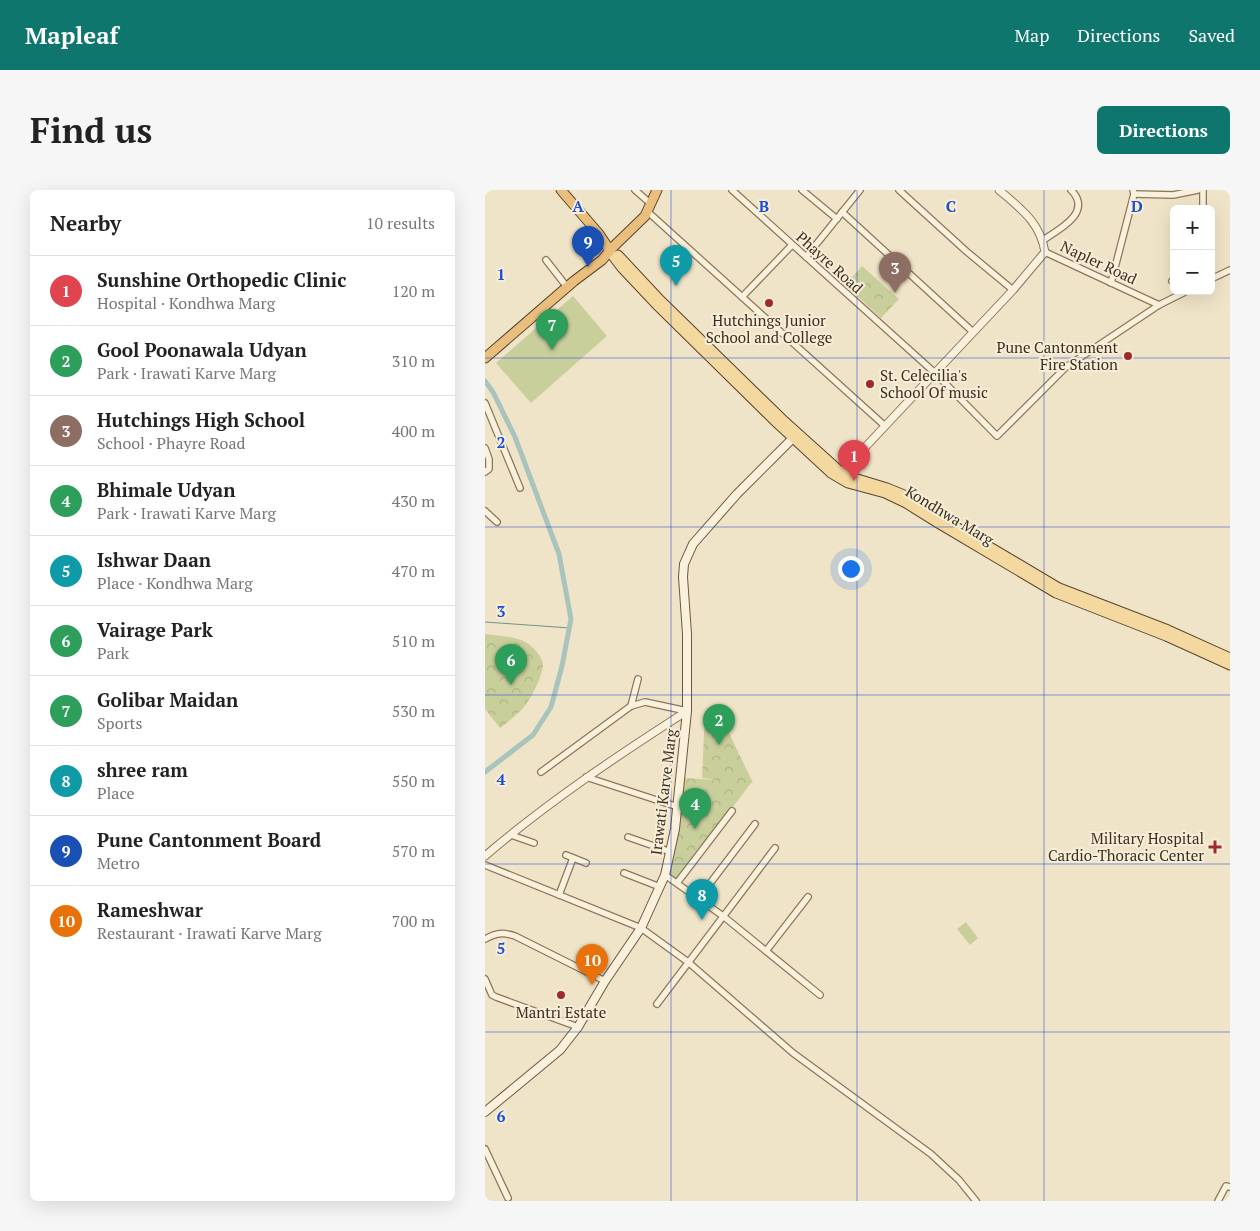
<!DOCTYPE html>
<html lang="en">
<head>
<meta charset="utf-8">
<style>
	:root { --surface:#fff; --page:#f6f6f6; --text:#222; --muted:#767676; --line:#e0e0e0; --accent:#0f766e }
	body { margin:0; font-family:"PT Serif",serif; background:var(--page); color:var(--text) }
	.controls { position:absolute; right:15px; top:15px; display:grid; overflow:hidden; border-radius:8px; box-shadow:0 5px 20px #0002 }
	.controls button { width:45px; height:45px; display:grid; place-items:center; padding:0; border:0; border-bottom:1px solid var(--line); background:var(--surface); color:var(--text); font:25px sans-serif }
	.you { position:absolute; left:365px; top:378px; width:18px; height:18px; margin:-12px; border:4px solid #fff; border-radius:50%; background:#1a73e8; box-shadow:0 0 0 8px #1a73e833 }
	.badge { display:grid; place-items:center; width:32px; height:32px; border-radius:50%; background:var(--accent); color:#fff; font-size:16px; font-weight:700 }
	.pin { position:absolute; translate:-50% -41px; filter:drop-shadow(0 1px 2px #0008) }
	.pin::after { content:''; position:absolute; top:26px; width:18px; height:15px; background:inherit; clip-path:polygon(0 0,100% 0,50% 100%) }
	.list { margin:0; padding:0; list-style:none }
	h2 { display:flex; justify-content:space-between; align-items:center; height:65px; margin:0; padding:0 20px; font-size:21px }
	h2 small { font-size:16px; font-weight:400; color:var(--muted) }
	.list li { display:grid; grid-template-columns:32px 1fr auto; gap:15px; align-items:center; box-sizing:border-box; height:70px; padding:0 20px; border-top:1px solid var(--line) }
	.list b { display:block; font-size:19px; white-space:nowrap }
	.list p { margin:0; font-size:16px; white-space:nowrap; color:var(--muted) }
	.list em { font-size:16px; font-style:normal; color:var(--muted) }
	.map { position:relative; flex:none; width:745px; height:1011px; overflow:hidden; border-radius:8px }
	header { display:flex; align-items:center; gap:30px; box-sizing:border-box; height:70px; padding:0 25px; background:var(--accent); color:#fff }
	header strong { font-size:24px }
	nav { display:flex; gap:28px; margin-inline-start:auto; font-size:18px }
	.intro { display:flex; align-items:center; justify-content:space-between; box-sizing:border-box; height:120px; padding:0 30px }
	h1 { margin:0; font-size:35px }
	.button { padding:12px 22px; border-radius:8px; background:var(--accent); color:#fff; font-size:18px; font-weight:700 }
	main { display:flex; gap:30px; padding:0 30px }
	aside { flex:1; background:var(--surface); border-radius:8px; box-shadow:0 5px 20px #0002 }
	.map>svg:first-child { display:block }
</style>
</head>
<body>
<header>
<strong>Mapleaf</strong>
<nav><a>Map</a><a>Directions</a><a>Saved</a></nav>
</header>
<div class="intro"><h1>Find us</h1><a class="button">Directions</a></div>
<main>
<aside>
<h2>Nearby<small>10 results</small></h2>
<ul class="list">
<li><span class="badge" style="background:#e0444e">1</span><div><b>Sunshine Orthopedic Clinic</b><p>Hospital · Kondhwa Marg</p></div><em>120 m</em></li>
<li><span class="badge" style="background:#2e9e5b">2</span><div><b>Gool Poonawala Udyan</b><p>Park · Irawati Karve Marg</p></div><em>310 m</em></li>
<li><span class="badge" style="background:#8d6e63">3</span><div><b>Hutchings High School</b><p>School · Phayre Road</p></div><em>400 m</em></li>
<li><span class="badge" style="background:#2e9e5b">4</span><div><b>Bhimale Udyan</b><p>Park · Irawati Karve Marg</p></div><em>430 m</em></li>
<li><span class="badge" style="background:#0f9aa8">5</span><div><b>Ishwar Daan</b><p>Place · Kondhwa Marg</p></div><em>470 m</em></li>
<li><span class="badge" style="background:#2e9e5b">6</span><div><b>Vairage Park</b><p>Park</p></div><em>510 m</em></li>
<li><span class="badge" style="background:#2e9e5b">7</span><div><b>Golibar Maidan</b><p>Sports</p></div><em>530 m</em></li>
<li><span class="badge" style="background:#0f9aa8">8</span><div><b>shree ram</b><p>Place</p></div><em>550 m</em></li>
<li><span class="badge" style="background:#1a4fb4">9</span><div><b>Pune Cantonment Board</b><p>Metro</p></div><em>570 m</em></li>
<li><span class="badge" style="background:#e8710a">10</span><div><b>Rameshwar</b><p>Restaurant · Irawati Karve Marg</p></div><em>700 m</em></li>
</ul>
</aside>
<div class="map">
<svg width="745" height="1011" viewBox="0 0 745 1011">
	<defs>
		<pattern id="park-crowns" width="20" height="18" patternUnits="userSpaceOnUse" patternTransform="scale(1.25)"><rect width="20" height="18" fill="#c9cf9b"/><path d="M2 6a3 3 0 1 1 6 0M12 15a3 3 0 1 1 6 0" fill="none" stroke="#aeb285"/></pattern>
	</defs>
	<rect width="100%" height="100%" fill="#f0e4c8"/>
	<!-- grass -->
	<g fill="#c9cf9b">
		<path d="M88 106 122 146 46 213 11 173Z"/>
		<path d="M481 732 493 748 485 755 472 739Z"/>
	</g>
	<!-- park -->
	<g fill="url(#park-crowns)">
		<path d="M377 76 414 109 396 128 360 95Z"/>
		<path d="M0 444C14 446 30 446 42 453 48 457 57 466 58 474 58 485 46 509 39 517 32 525 24 531 15 538L0 519Z"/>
		<path d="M220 521 234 522 268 593H266L191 692 182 686 198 588 232 590 217 588Z"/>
	</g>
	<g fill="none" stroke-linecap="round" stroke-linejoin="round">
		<!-- stream -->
		<path stroke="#6f938a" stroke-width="1" d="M0 432 85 438"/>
		<!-- canal -->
		<path stroke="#a9c4bc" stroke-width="5" d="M0 191 8 202 30 247 74 364 86 429 77 476 66 517 48 545 0 582"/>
		<!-- minor casing -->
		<g stroke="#8d765c" stroke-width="8">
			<g id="minor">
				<path d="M150 0 166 14"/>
				<path d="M247 0 450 183 512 246 581 177 674 115 702 101"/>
				<path d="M317 0 352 29"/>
				<path d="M414 0 481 61 528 100"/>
				<path d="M718 0V19"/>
				<path d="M649 4 688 5 713 0"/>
				<path d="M163 22 400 236"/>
				<path d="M357 22 488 142"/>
				<path d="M558 50C575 39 608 22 586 0"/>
				<path d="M560 62 674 115"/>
				<path d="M321 67 375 0"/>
				<path d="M61 70 82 97"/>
				<path d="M726 89 745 80"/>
				<path d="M687 91 689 89"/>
				<path d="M626 93 649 4 648 0"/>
				<path d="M257 107 307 55"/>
				<path d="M0 213 35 298"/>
				<path d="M0 258 4 269V279L0 282"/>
				<path d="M0 321 12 332"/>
				<path d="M146 516 153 489"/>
				<path d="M56 582 146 516 160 512 202 521"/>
				<path d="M101 587 193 617"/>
				<path d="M26 645 49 653"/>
				<path d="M143 647 186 662"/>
				<path d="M81 665 101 673"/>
				<path d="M0 675 156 738 203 772 308 863 446 964 474 990 491 1011"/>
				<path d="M139 683 175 697"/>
				<path d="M180 685 238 726 335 805"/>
				<path d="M192 693 247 621"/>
				<path d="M74 705 88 668"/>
				<path d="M214 708 270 634"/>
				<path d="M0 749C11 743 18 742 30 746L120 791"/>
				<path d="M281 761 323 707"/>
				<path d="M0 789 7 805 11 807 93 837"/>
				<path d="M172 814 290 658"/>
				<path d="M0 959 23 1008"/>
				<path d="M733 1011 741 996 745 997"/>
			</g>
		</g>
		<!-- tertiary casing -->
		<g stroke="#8d765c" stroke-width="9">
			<g id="tertiary">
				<path d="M354 285 528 100 560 62C555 32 536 19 514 0"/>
				<path d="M0 666C63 612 132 566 202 521"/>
			</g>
		</g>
		<!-- secondary casing -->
		<g stroke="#6f573f" stroke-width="10">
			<path id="secondary" d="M0 922 75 860 93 837 120 791 156 738 180 685 190 639 202 521V444L198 387 199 374 208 354 252 304 311 245"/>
		</g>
		<!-- primary casing -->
		<g stroke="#5b4430" stroke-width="11">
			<g id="primary">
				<path d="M124 61 137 78 171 114 292 233 346 283 363 293 400 303 421 313 453 333 571 403 681 446 745 475"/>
				<path d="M133 65 175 110 297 229 357 283 366 287 402 298 424 307 456 328 574 398 683 440 745 468"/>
			</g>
		</g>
		<!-- trunk casing -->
		<g stroke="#5b4430" stroke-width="11">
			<g id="trunk">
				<path d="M76 0 114 44 122 56 124 61"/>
				<path d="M0 168 89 91 117 70 127 58 160 26 172 0"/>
			</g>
		</g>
		<!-- minor -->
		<use href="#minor" stroke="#faf1dc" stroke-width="5.5"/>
		<!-- tertiary -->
		<use href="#tertiary" stroke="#faf1dc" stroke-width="7"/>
		<!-- secondary -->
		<use href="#secondary" stroke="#faf1dc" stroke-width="8"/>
		<!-- primary -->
		<use href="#primary" stroke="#f3d9a0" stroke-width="9"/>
		<!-- trunk -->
		<use href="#trunk" stroke="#eabe7c" stroke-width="9"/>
	</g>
	<!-- grid -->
	<path fill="none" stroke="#1d4ed8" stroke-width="1" stroke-opacity="0.55" d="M186 0V1011M372 0V1011M559 0V1011M0 168H745M0 337H745M0 505H745M0 674H745M0 842H745"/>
	<!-- markers -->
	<g fill="#9e2a2b" stroke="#f7eed8" stroke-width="2">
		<circle cx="284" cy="113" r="5"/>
		<circle cx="643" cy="166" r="5"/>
		<circle cx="385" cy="194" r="5"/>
		<path d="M727.5 649.5h5v5h5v5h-5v5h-5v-5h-5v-5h5z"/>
		<circle cx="76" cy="805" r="5"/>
	</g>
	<g text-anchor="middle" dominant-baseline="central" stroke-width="4" stroke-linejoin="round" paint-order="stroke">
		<!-- street labels -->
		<g font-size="15" fill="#3d2e20" stroke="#f7eed8">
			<text transform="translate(345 72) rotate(42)">Phayre Road</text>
			<text transform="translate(614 72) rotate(25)">Napler Road</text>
			<text transform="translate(465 325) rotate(31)">Kondhwa Marg</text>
			<text transform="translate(178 602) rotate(-83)">Irawati Karve Marg</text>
		</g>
		<!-- poi labels -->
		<g font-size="15" fill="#3d2e20" stroke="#f7eed8">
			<text x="284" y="130">Hutchings Junior<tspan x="284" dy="17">School and College</tspan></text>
			<text x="633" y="157" text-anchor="end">Pune Cantonment<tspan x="633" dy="17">Fire Station</tspan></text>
			<text x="395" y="185" text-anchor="start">St. Celecilia's<tspan x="395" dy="17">School Of music</tspan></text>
			<text x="719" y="648" text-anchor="end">Military Hospital<tspan x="719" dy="17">Cardio-Thoracic Center</tspan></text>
			<text x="76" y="822">Mantri Estate</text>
		</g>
	</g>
	<g font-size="16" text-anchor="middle" font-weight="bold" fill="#1d4ed8" stroke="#f7eed8" stroke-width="4" stroke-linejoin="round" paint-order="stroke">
		<text x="93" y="22">A</text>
		<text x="279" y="22">B</text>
		<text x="466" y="22">C</text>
		<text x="652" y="22">D</text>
		<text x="16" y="90">1</text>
		<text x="16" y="258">2</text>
		<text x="16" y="427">3</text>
		<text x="16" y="595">4</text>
		<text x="16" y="764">5</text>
		<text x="16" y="932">6</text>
	</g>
</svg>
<div class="controls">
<button>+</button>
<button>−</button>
</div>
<div class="you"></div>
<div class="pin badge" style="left:369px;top:291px;background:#e0444e">1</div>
<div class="pin badge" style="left:234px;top:555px;background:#2e9e5b">2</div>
<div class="pin badge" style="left:410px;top:103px;background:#8d6e63">3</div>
<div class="pin badge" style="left:210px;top:639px;background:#2e9e5b">4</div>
<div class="pin badge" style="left:191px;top:96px;background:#0f9aa8">5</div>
<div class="pin badge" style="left:26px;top:495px;background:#2e9e5b">6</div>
<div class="pin badge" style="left:67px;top:160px;background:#2e9e5b">7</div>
<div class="pin badge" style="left:217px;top:730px;background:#0f9aa8">8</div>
<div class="pin badge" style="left:103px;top:77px;background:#1a4fb4">9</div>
<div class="pin badge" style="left:107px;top:795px;background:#e8710a">10</div>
</div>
</main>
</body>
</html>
